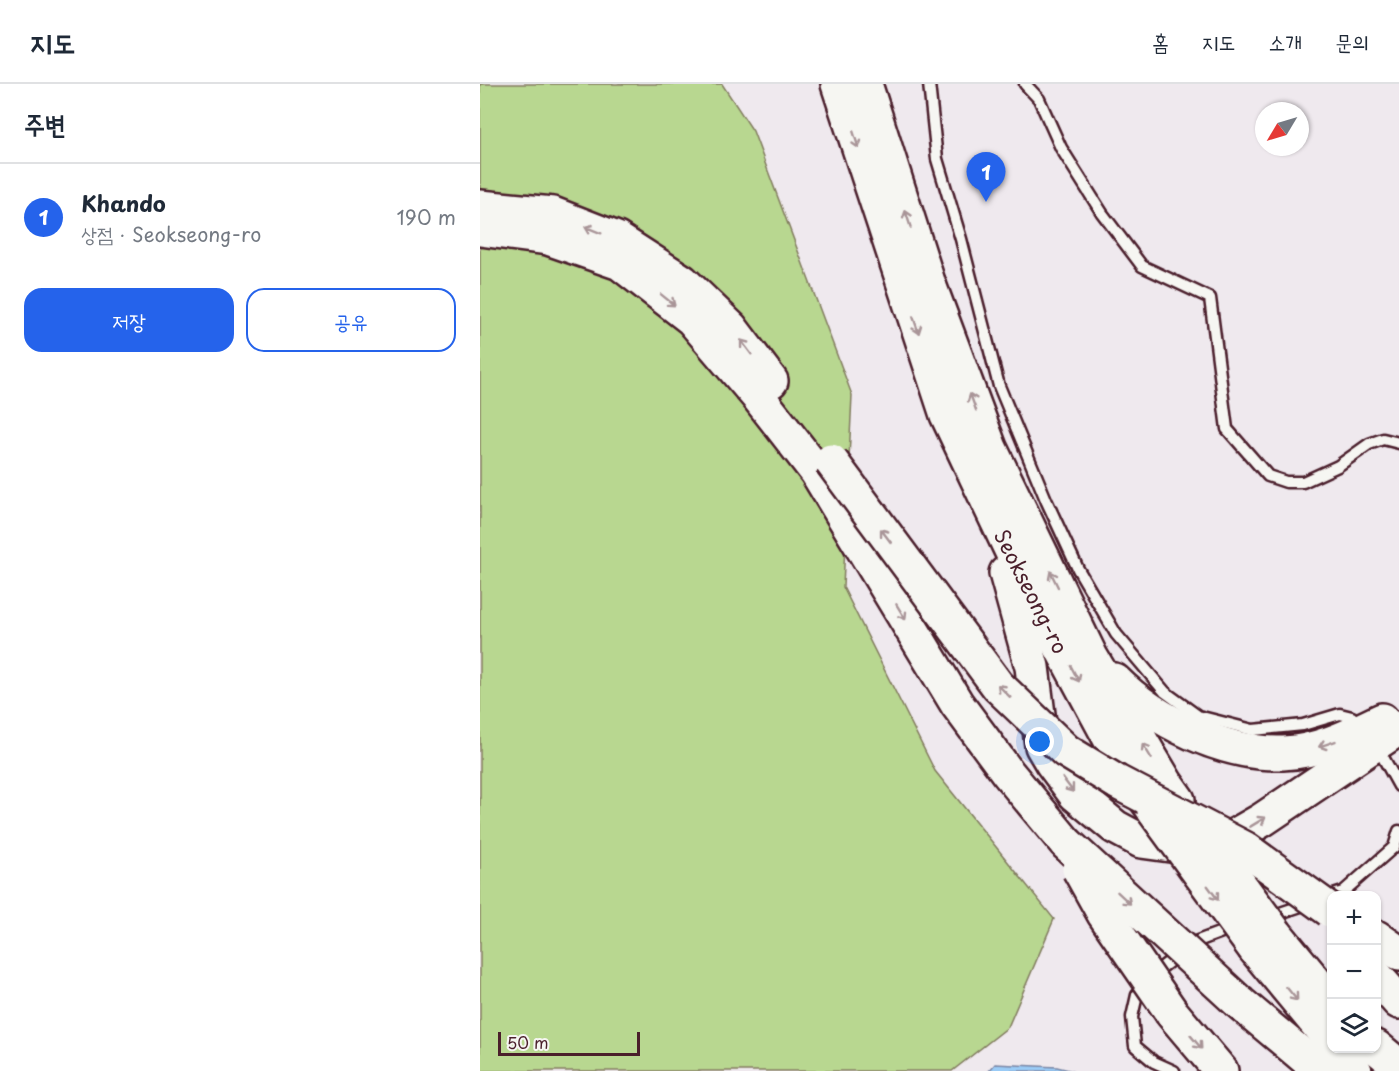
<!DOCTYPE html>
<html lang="ko">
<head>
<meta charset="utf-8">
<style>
	:root { --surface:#fff; --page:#f2f2f3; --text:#1f2937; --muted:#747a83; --line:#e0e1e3; --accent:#2563eb }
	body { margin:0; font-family:"Playpen Sans","Poor Story",sans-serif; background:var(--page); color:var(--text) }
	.controls { position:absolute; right:18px; bottom:18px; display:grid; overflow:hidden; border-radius:12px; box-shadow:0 2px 4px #0004 }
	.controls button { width:54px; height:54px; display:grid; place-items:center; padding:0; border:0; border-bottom:2px solid var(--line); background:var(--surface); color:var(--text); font:30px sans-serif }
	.compass { position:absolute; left:775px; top:18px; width:54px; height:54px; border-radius:50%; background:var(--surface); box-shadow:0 2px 4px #0004; rotate:232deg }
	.scale { position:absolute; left:18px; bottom:15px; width:142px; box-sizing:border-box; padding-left:6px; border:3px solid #4a1f2b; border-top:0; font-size:16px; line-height:21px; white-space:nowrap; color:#4a1f2b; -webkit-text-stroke:4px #f6f6f2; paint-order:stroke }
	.you { position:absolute; left:560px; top:658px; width:21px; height:21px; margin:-15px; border:4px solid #fff; border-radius:50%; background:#1a73e8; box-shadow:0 0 0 9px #1a73e833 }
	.badge { display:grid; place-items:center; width:39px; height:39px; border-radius:50%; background:var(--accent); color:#fff; font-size:20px; font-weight:700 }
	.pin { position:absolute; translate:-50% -50px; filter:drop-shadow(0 2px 3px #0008) }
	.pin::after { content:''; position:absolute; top:32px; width:21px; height:18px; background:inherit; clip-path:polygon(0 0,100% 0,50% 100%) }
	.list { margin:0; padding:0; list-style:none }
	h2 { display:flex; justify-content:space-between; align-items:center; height:78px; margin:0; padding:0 24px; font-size:26px }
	h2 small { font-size:20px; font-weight:400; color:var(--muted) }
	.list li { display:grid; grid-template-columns:39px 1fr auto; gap:18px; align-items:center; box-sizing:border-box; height:108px; padding:0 24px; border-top:2px solid var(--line) }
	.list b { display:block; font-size:22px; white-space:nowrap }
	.list p { margin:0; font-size:20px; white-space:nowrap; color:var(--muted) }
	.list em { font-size:20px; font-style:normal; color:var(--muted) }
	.actions { display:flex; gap:12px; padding:18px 24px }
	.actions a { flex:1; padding:14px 0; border:2px solid var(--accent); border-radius:18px; text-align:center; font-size:21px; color:var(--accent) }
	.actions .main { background:var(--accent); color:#fff }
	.icon { flex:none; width:33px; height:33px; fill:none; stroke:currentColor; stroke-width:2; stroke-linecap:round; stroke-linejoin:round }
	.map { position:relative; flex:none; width:919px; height:987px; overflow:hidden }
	header { display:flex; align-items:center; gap:36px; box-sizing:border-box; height:84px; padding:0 30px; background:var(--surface); border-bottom:2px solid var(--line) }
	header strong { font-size:28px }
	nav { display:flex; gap:33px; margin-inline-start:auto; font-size:21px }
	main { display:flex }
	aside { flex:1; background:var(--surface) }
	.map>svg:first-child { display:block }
</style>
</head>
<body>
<header>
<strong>지도</strong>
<nav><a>홈</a><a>지도</a><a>소개</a><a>문의</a></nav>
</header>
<main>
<aside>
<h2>주변<small></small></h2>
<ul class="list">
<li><span class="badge">1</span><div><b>Khando</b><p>상점 · Seokseong-ro</p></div><em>190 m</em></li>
</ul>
<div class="actions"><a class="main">저장</a><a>공유</a></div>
</aside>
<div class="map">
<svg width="919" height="987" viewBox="0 0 919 987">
	<rect width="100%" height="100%" fill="#efe9ee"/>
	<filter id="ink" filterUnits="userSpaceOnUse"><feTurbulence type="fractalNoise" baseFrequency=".0167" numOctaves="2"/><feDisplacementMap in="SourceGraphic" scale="12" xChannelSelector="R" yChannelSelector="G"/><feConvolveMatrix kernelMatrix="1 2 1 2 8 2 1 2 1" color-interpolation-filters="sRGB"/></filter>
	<g filter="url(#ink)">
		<!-- green -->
		<path fill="#b8d790" stroke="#817b5e" stroke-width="1.5" d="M0 0H242L273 47 372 311 363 503 455 687 574 835 528 943 472 987H0Z"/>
		<!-- water -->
		<path fill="#9acbf6" stroke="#7a86a5" stroke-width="1.5" d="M515 980 577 983 593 987H509Z"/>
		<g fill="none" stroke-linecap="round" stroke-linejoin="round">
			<!-- lane casing -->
			<g stroke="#4a1f2b" stroke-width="15">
				<g id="lane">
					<path d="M449 0 457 75 481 155 519 302 567 418 598 485 636 550 685 608 718 632 773 646 823 641 860 630 872 633"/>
					<path d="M545 0 559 15 581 64 622 129 662 182 730 214 747 345 788 392 806 398H823L858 382 889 360 903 355 919 359"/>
					<path d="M904 675 919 702"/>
					<path d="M844 814 863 808 914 763 919 747"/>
					<path d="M788 833 830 819"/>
					<path d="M694 987 674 978 655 962 652 933 657 911 677 887 715 858 755 843"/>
				</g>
			</g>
			<!-- highway casing -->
			<g stroke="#4a1f2b" stroke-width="38">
				<g id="highway">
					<path d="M358 0 467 331 550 506 654 699 671 722"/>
					<path d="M385 0 448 198 510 364 611 573 686 699 698 716"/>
					<path d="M0 123 73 130 137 155 202 197 251 244 291 297"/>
					<path d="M0 145 68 154 140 179 212 235 280 315 336 387 477 620 528 689 586 759"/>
					<path d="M526 489 552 583 562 662 572 679 595 710 635 743 661 757 712 764 749 755 782 736 919 644"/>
					<path d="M634 596C675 637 744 671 803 669 838 668 871 651 902 636"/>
					<path d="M796 850 852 918"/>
					<path d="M896 853 919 869"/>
					<path d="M775 865 852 958"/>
					<path d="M896 892 919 918"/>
					<path d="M760 919 841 987"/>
					<path d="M692 929 741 987"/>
					<path d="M896 963 919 982"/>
					<path d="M857 964 875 987"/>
				</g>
			</g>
			<!-- lane -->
			<use href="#lane" stroke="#f6f6f2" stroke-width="10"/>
			<!-- highway -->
			<use href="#highway" stroke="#f6f6f2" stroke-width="33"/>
			<!-- highway-bridge casing -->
			<g stroke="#4a1f2b" stroke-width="38" stroke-linecap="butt">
				<g id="highway-bridge">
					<path d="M351 377 518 602 586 667 637 698 764 764 850 826"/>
					<path d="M674 727 775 865"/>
					<path d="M717 743 796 850"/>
					<path d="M586 759 760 919"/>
					<path d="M599 785 624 830 692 929"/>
				</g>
			</g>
			<!-- highway-bridge -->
			<use href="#highway-bridge" stroke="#f6f6f2" stroke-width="33"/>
		</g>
		<!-- one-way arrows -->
		<defs><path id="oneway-shaft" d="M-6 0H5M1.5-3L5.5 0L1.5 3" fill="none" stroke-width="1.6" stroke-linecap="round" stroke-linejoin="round" transform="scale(1.5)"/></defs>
		<g stroke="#a99598">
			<use href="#oneway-shaft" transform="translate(376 56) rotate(72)"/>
			<use href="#oneway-shaft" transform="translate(428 135) rotate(-108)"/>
			<use href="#oneway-shaft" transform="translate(113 146) rotate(-158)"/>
			<use href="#oneway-shaft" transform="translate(188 216) rotate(39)"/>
			<use href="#oneway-shaft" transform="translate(436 241) rotate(71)"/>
			<use href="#oneway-shaft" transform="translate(266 263) rotate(-127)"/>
			<use href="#oneway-shaft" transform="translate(493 318) rotate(-110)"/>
			<use href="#oneway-shaft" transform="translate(406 452) rotate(-127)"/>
			<use href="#oneway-shaft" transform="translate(574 495) rotate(-116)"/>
			<use href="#oneway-shaft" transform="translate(421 528) rotate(59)"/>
			<use href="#oneway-shaft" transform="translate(595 590) rotate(62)"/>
			<use href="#oneway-shaft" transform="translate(524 607) rotate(-135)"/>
			<use href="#oneway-shaft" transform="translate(847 660) rotate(161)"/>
			<use href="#oneway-shaft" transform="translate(667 667) rotate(-121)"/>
			<use href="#oneway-shaft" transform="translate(588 701) rotate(53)"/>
			<use href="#oneway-shaft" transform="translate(778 738) rotate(-31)"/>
			<use href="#oneway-shaft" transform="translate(733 809) rotate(54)"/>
			<use href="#oneway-shaft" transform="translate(644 814) rotate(43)"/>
			<use href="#oneway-shaft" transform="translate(812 910) rotate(51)"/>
			<use href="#oneway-shaft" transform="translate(716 958) rotate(50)"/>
		</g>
	</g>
	<g text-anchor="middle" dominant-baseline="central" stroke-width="4.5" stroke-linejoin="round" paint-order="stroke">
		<!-- street labels -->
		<g font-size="21" fill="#4a1f2b" stroke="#f6f6f2">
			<text transform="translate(552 507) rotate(63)">Seokseong-ro</text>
		</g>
	</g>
</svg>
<div class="controls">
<button>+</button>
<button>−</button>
<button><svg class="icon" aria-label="layers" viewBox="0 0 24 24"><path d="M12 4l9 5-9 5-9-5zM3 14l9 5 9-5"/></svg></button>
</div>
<svg class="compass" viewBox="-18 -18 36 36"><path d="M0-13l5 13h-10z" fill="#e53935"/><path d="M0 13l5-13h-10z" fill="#747a83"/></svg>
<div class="scale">50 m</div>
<div class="you"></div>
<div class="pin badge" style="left:506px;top:118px">1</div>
</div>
</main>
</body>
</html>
